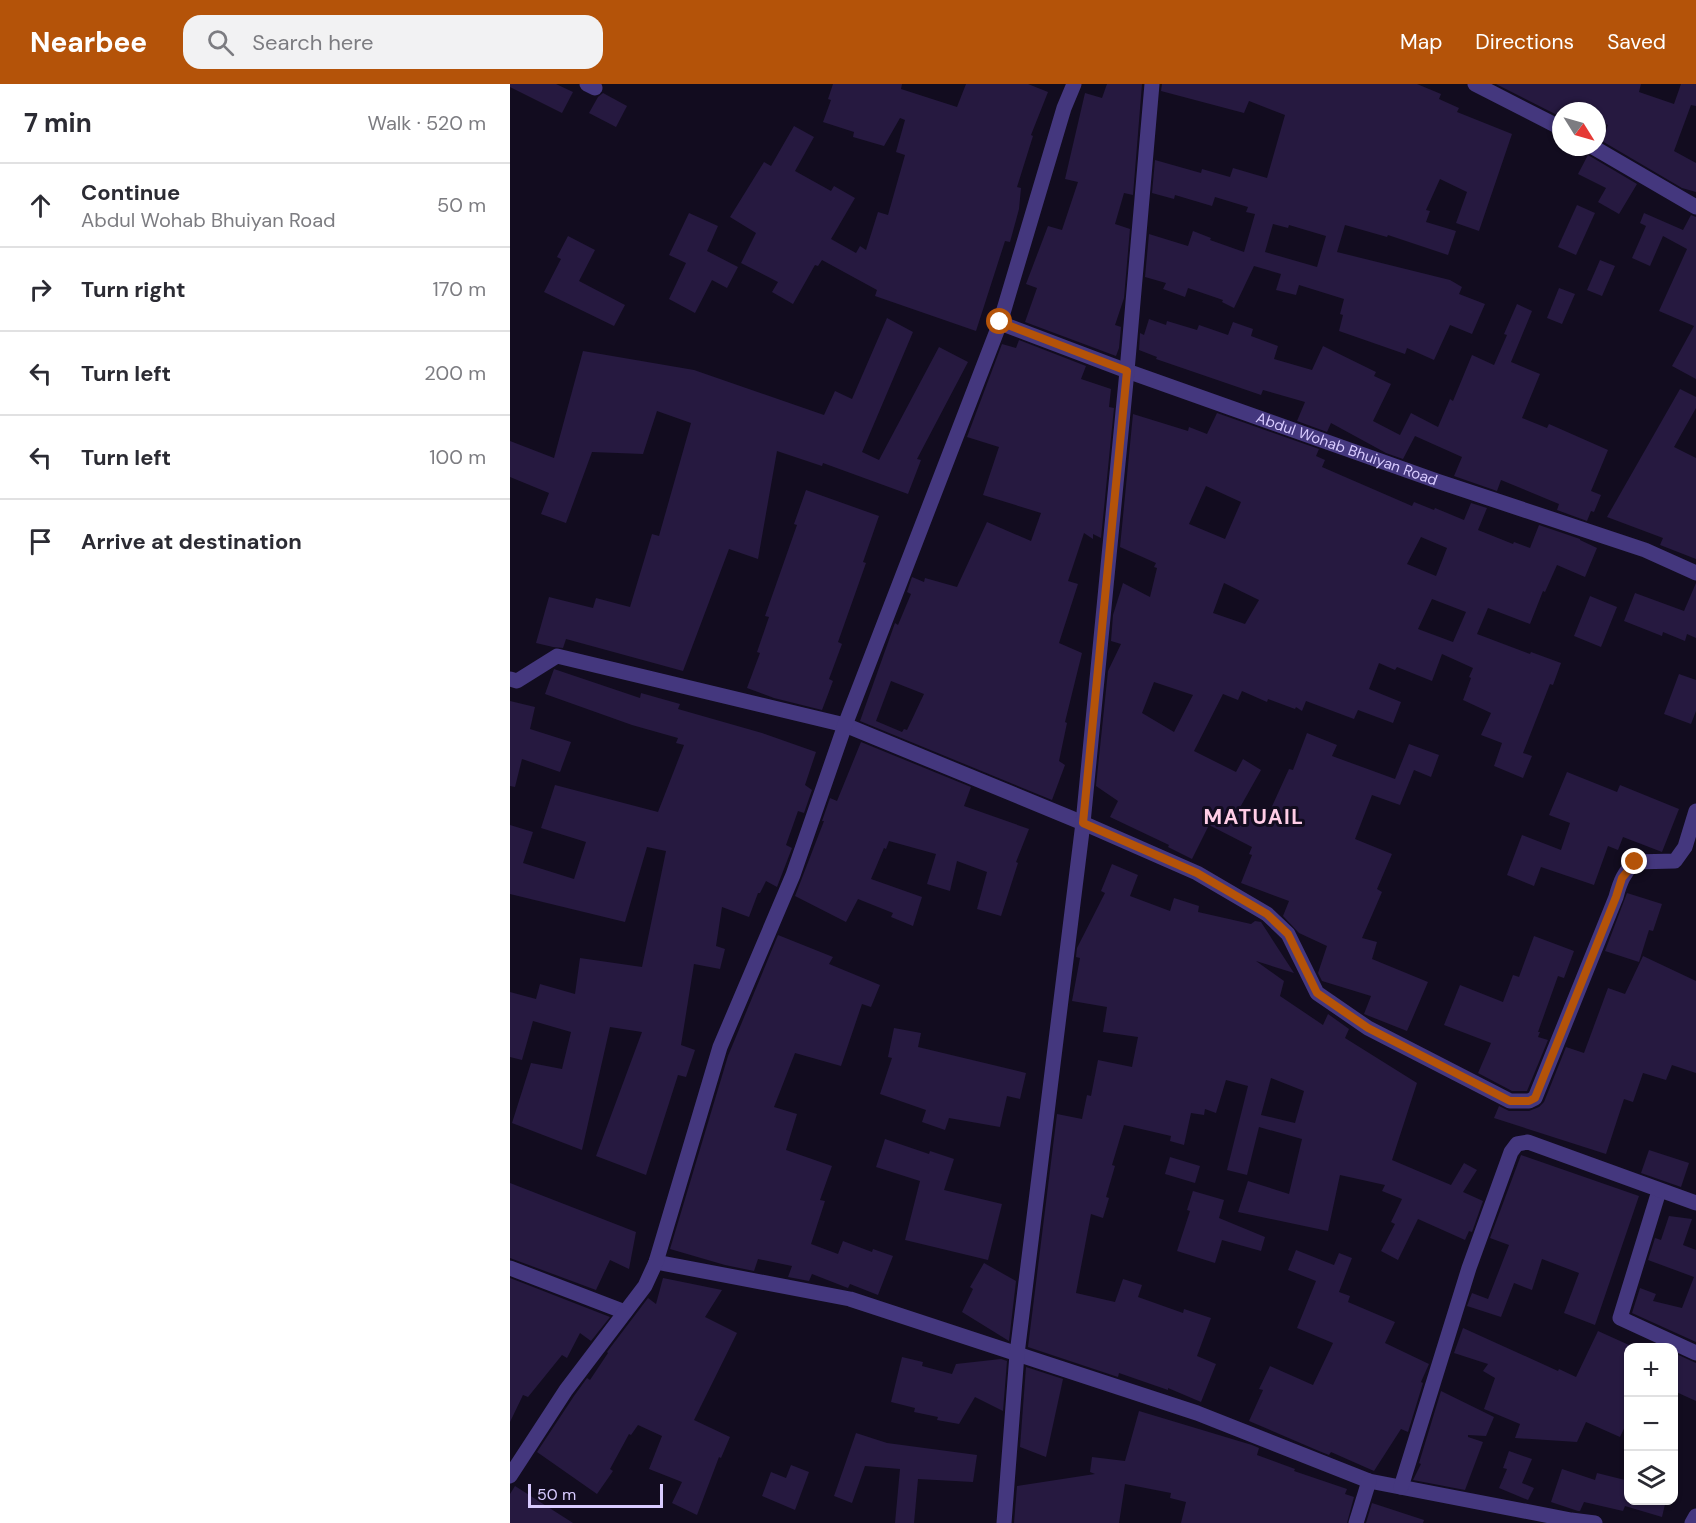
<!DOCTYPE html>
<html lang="en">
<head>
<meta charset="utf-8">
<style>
	:root { --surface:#fff; --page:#f2f2f3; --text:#2b2b33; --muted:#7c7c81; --line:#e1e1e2; --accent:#b45309 }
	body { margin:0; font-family:"DM Sans",sans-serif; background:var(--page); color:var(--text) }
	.controls { position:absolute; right:18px; bottom:18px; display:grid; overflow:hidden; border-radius:12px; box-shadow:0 2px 4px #0004 }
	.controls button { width:54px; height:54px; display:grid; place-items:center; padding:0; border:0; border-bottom:2px solid var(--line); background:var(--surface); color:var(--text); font:30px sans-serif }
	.compass { position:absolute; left:1042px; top:18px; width:54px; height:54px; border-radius:50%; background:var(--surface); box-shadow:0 2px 4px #0004; rotate:127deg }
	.scale { position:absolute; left:18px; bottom:15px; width:135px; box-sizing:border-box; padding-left:6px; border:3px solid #d8cbff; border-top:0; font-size:16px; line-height:21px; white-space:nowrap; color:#d8cbff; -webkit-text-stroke:4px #120c1f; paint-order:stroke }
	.stop { position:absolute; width:18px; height:18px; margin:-14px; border:4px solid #b45309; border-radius:50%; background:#fff }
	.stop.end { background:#b45309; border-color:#fff; box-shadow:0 2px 6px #0008 }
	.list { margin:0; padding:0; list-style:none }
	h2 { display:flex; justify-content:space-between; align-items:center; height:78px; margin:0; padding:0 24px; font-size:26px }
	h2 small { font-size:20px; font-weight:400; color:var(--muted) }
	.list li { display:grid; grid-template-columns:39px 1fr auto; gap:18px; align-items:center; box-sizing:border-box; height:84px; padding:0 24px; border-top:2px solid var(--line) }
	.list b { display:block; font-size:22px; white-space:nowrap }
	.list p { margin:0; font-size:20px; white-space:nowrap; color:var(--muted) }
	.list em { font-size:20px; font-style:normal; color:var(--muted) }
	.icon { flex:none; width:33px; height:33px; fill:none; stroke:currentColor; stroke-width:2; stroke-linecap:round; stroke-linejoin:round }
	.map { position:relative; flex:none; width:1186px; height:1439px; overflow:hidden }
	header { display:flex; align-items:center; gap:36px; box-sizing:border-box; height:84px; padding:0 30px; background:var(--accent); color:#fff }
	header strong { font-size:28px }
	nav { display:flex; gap:33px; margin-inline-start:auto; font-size:21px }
	.search { width:420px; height:54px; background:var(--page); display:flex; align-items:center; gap:15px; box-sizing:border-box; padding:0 21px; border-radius:18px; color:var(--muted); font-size:22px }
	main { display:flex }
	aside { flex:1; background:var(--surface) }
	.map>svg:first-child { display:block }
</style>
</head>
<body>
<header>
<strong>Nearbee</strong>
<div class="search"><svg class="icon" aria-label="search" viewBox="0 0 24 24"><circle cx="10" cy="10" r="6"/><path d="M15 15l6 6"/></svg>Search here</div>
<nav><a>Map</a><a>Directions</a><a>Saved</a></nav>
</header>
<main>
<aside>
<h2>7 min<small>Walk · 520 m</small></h2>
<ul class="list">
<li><svg class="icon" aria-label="ahead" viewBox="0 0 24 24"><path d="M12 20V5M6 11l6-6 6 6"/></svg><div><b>Continue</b><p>Abdul Wohab Bhuiyan Road</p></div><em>50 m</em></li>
<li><svg class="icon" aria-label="right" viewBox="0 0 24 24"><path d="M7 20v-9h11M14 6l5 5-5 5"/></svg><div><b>Turn right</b></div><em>170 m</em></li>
<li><svg class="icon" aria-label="left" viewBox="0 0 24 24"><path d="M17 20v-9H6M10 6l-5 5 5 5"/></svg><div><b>Turn left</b></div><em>200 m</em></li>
<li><svg class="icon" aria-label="left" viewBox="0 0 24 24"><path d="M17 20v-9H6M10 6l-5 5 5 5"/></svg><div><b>Turn left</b></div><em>100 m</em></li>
<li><svg class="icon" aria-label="arrive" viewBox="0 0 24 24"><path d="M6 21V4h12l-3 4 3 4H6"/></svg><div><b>Arrive at destination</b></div></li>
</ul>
</aside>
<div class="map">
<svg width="1186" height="1439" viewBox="0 0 1186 1439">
	<rect width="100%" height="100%" fill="#120c1f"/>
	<!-- building -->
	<g fill="#261940" fill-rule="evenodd">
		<path d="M0 0H46L63 8 52 29 0 3Z"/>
		<path d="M323 0H392L391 5 447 23 456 0H518L538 8 521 51 523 52 507 103 511 104 509 125 500 158 495 157 466 247 365 212 367 206 312 176 308 182 305 181 283 220 262 208 268 198 231 179 246 149 220 133 254 78 261 82 284 42 304 53 285 87 321 107 324 102 345 114 321 155 346 169 350 162 356 166 368 128 378 131 395 71 386 68 395 36 390 34 374 62 343 53 344 48 313 38 321 16 318 15Z"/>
		<path d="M597 0H632L623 111 614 109 605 140 620 145 614 214 605 241 611 243 609 264 606 272 515 238 527 204 516 200 538 142 552 146 568 98 555 95 575 9 592 14Z"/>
		<path d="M652 0H907L931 10 929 15 949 24 947 28 1002 50 969 147 946 139 957 108 930 95 916 126 920 127 916 138 946 147 938 171 878 151 877 153 835 141 827 168 940 196 952 203 949 210 975 220 962 250 940 241 924 276 897 264 895 270 829 247 833 231 830 230 834 215 789 201 786 211 766 206 771 190 744 182 724 224 712 218 713 216 678 204 675 213 653 205 656 199 635 193 639 150 678 162 683 147 701 154 700 156 734 168 745 130 736 128 738 123 705 113 702 122 665 111 664 115 642 109 645 76 691 89 692 85 720 93 723 84 757 94 775 31 739 17 734 29 651 7ZM763 140 778 144 779 141 816 152 807 183 755 168Z"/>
		<path d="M986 0H1131L1129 8 1164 20 1171 0H1186V22L1181 21 1164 67 1186 79V108L1172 104 1092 57 1098 41 1087 35V27H1051V33Z"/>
		<path d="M93 9 117 22 106 43 79 29 88 13Z"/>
		<path d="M1078 71 1127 100 1109 130 1088 118 1096 104 1068 90Z"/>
		<path d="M1067 121 1085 129 1066 171 1048 163Z"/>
		<path d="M179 129 208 142 197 167 228 183 217 204 202 196 185 229 159 215 176 179 159 171Z"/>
		<path d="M1134 129 1173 146 1181 131 1186 133V295L1162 282 1184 242 1149 227 1177 165 1153 152 1140 182 1122 174 1136 142 1130 139Z"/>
		<path d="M58 152 85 166 69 197 115 221 104 242 34 208 51 175 47 173Z"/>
		<path d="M1090 176 1105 182 1092 212 1077 206Z"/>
		<path d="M1049 204 1065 210 1052 240 1037 234Z"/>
		<path d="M1007 220 1022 227 1001 278 1030 290 1012 334 1037 344 1039 340 1098 366 1081 407 1091 411 1084 428 1081 427 1077 437 1047 426 1049 420 991 396 987 407 944 392 952 373 905 352 893 375 876 369 821 339 817 348 787 337 795 318 753 306 751 311 646 275 647 273 629 266 630 249 634 251 639 235 656 241 657 237 687 246 689 241 718 251 723 238 743 245 741 252 768 262 764 275 802 286 813 262 866 288 864 292 881 300 863 337 890 351 901 329 928 343 940 315 943 317 962 271 984 281 997 251 994 250Z"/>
		<path d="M377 234 403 248 352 368 369 376 429 263 458 278 407 375 411 376 398 410 313 379 312 382 267 367 248 475 219 465 173 587 56 555 53 564 43 563 26 559 39 513 83 524 86 514 120 523 142 450 149 452 181 339 147 327 133 370 82 368 56 439 31 430 39 409 0 393V357L44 374 73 267 184 286 314 331 325 307 342 315Z"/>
		<path d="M509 256 576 282 571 295 601 305 599 323 604 324 591 454 583 450V455L574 449 558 497 568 500 549 559 572 569 555 638 557 639 549 677 555 681 542 716 350 637 385 539 388 541 401 510 397 508 402 493 414 498 415 494 447 503 477 438 521 457 531 429 473 411 489 363 457 353 492 260 506 264ZM381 597 414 610 397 646 394 645 392 648 366 637Z"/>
		<path d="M1170 305 1186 313V324L1164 363 1186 374V475L1150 461 1153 454 1097 433Z"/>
		<path d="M707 329 809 365 806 372 815 376 812 383 902 422 904 418 924 426 925 424 954 436 961 419 977 424 968 446 1003 460 1004 458 1020 464 1029 441 1070 455V456L1087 464 1075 493 1047 481 1035 508 1033 507 1020 540 978 524 967 550 1020 570 1021 568 1051 579 1043 601 1040 600 1013 669 1022 672 1013 694 984 682 992 659 971 651 981 629 953 616 961 594 959 593 963 584 932 570 922 597 887 583 885 586 869 579 859 605 891 618 883 639 848 626 844 635 796 617 792 627 786 623 785 625 758 615 757 618 732 607 728 616 713 610 684 667 726 688 733 675 751 686 728 727 754 740 779 685 783 686 797 649 827 661 822 672 885 695 899 660 929 671 921 693 904 686 890 721 862 711 845 755 882 770 867 805 872 808 852 854 867 858 862 875 918 898 897 947 854 930 861 912 812 897 808 889 817 862 789 849 773 832 779 817 731 799 742 771 739 770 742 763 699 741 682 775 658 763 659 761 600 733 608 717 586 702 598 587 611 560 601 557 603 531 613 499 640 513 647 484 644 483 646 479 610 463 623 330 678 347 679 343 697 350ZM696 402 731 418 715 455 679 440ZM911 453 937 464 926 492 897 480ZM714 499 749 516 735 540 703 529ZM922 515 956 528 943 558 908 545ZM644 598 683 611 664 648 632 629Z"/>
		<path d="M296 406 369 432 353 478 356 479 328 558 332 560 319 595 323 597 312 626 264 614 237 604 250 569 247 568 259 533 255 532 287 441 284 440Z"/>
		<path d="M1186 499V554L1177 550 1175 557 1153 548 1152 552 1114 537 1125 509 1174 527Z"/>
		<path d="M1080 512 1107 523 1091 563 1064 552Z"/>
		<path d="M44 585 130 614 131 609 170 620 168 625 252 649 306 668 295 701 302 706 294 729 288 727 276 761 282 764 267 803 256 797 250 809H248L239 833 212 823 206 862 215 865 210 885 184 880 171 961 185 966 176 993 168 991 136 1091 86 1072 132 948 100 943 72 1066 2 1039 21 979 52 985 61 948 23 937 12 976 0 973V908L26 915 30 900 65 910 70 874 132 883 156 767 137 763 115 838 0 810V741L23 748 13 779 64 795 76 758 31 744 45 701 148 728 174 661 166 659 168 654 122 641 35 610Z"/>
		<path d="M1169 590 1186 596V627L1181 640 1154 630Z"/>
		<path d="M0 617 25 623 20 645 61 658 50 688 12 675 5 703 0 702Z"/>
		<path d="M351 658 461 703 454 722 519 745 506 778 508 779 491 832 467 825 477 788 447 777 440 807 417 800 426 770 379 757 376 765 374 764 361 795 412 813 403 842 381 833 383 829 348 815 336 838 285 812 314 737H312L320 714 327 717Z"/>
		<path d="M1057 688 1107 708 1110 701 1169 725 1152 768 1113 753 1108 766 1098 762 1084 801 1031 783 1024 802 997 791 1012 751 1051 766 1060 739 1039 731Z"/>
		<path d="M602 780 628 791 620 812 660 827 664 814 689 822 688 828 741 840 745 837 751 838 784 889 746 877 774 897 770 912 813 941 818 930 839 945 835 954 907 999 882 1076 941 1101 954 1079 967 1086 953 1108 973 1117 962 1148 959 1147 955 1156 908 1135 888 1176 871 1167 885 1140 881 1138 892 1115 872 1107 875 1101 830 1091 818 1147 728 1128 738 1097 779 1110 792 1055 749 1043 737 1091 717 1086 738 1002 716 996 706 1029 695 1025 694 1031 681 1029 674 1061 660 1057 661 1052 614 1041 602 1081 605 1082 596 1113 599 1114 593 1134 581 1130 566 1209 605 1218 613 1195 632 1201 628 1213 673 1229 674 1225 701 1234 687 1272 706 1280 691 1318 658 1304V1306L609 1289 608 1293 518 1263 547 1030 572 1035 577 1011 581 1012 588 976 622 983 628 953 593 948 597 923 562 917 570 874 566 873 567 864 595 809 591 807ZM761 994 794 1007 785 1039 751 1031Z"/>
		<path d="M1117 809 1152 820 1143 847 1139 846 1129 878 1095 867Z"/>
		<path d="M268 851 323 873 319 880 370 901 361 923 352 920 331 982 285 969 264 1023 287 1030 276 1066 322 1082 310 1116 315 1117 301 1160 328 1170 333 1157 362 1168 363 1165 383 1172 368 1211 340 1200 338 1204 302 1190 299 1197 278 1193 282 1182 248 1175 244 1187 215 1181 160 1165 218 972Z"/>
		<path d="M1024 852 1064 867 1054 894 1048 892 1028 948H1030L1028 953 1038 956 1017 1007H1002L968 989 981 959 934 941 950 901 993 918 1003 891 1009 893Z"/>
		<path d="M1133 872 1186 897V989L1162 981 1156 996 1133 989 1123 1018 1114 1015 1096 1070 984 1034 989 1022 999 1027H1019L1029 1023 1034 1018 1056 963 1074 969 1098 904 1115 910Z"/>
		<path d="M384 944 411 949 408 963 516 989 510 1015 497 1012 490 1043 439 1034 435 1046 412 1038 416 1026 370 1010 382 974 378 973Z"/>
		<path d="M375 1055 419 1070 420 1067 444 1075 434 1106 492 1120 478 1176 395 1156 410 1097 366 1083Z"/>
		<path d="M1139 1066 1179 1079 1171 1103 1131 1089Z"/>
		<path d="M1011 1071 1129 1112 1085 1241 1054 1229 1069 1189 1032 1175 1022 1206 1004 1199 991 1233 957 1222 962 1209 978 1215 999 1161 980 1154Z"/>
		<path d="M660 1073 690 1082 685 1099 655 1090Z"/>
		<path d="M0 1099 126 1148 119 1185 100 1176 86 1206 0 1174Z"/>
		<path d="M683 1107 714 1116 709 1134 755 1153 751 1167 712 1156 705 1179 667 1167 680 1127 677 1126Z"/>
		<path d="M1159 1132 1182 1135 1173 1161 1186 1166V1258L1122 1229 1130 1204 1146 1210 1143 1217 1172 1224 1184 1193 1138 1176 1145 1154 1151 1156Z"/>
		<path d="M786 1166 824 1181 829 1169 842 1174 829 1208 840 1212 838 1218 885 1238 875 1259 919 1280 911 1298 913 1299 898 1348 891 1345 864 1387 821 1368 819 1371 809 1367 739 1337 753 1306 749 1305 760 1282 803 1301 823 1259 787 1244 806 1197 778 1186Z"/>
		<path d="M474 1179 506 1197 499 1257 452 1228 463 1205 460 1203Z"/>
		<path d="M0 1194 100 1233 81 1257 70 1249 57 1274 52 1271 18 1313 13 1311 0 1338Z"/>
		<path d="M153 1194 212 1206 195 1233 227 1249 184 1336 220 1353 211 1374 209 1373 187 1431 162 1419 172 1398 139 1385 152 1352 128 1341 121 1351 119 1350 100 1385 103 1387 87 1410 27 1368 64 1312 77 1294 80 1296 98 1269 97 1268 138 1214 146 1220Z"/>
		<path d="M953 1244 1048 1287 1049 1285 1066 1293 1088 1247 1119 1261V1334L1110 1353 1076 1338 1067 1358 1005 1354 1010 1340 974 1325 985 1294 973 1287 978 1280 944 1269Z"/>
		<path d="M1164 1269 1186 1279V1317L1164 1307Z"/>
		<path d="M392 1273 413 1278 412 1282 442 1290 446 1280 491 1275 497 1277 493 1327 465 1313 449 1340 427 1336 428 1333 404 1328 405 1324 381 1318Z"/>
		<path d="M516 1283 553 1295 536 1373 510 1363Z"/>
		<path d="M931 1307 984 1333 976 1352 958 1351V1353L973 1358 955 1406 903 1396 911 1380 909 1379Z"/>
		<path d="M629 1327 742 1361 749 1364 747 1371 785 1385 784 1387 837 1405 835 1410 844 1413 837 1439H671L676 1418 660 1414 661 1409 615 1400 609 1439H504L507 1402 585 1390 580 1388 582 1373 615 1377Z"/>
		<path d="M346 1349 377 1359 467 1371 463 1398 408 1395 404 1439H385L390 1385 355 1382 342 1419 324 1412Z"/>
		<path d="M999 1367 1022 1375 1012 1399 1024 1404 1018 1416 989 1404 997 1385 993 1384Z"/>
		<path d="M281 1381 299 1388 285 1426 252 1412 261 1388 276 1394Z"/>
		<path d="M1052 1385 1085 1396 1087 1389 1119 1397V1416H1156L1152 1433 1115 1422 1113 1427 1074 1418 1070 1427H1068L1041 1418Z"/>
		<path d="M5 1402 63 1439H0V1410Z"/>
		<path d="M862 1419 914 1436 913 1439H856Z"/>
	</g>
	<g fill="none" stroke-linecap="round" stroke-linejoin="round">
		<!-- minor -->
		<g stroke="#44377e" stroke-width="15">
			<path d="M77 0 85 4"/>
			<path d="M965 0 1051 44"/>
			<path d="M1083 63 1186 123"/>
			<path id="s1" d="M490 239 617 287 927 397 1135 466 1186 489"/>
			<path d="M0 595 7 597 47 572 335 641 573 739 687 789 757 830 778 850 807 909 858 944 1000 1017H1019L1025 1014 1106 813C1110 798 1114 788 1125 778L1165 777 1175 763 1186 727"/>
			<path d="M1149 1107 1110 1234 1186 1269"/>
			<path d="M146 1178 340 1215 687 1329 859 1397 1061 1436 1085 1439"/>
			<path d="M0 1184 115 1228"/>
			<path d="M0 1392 56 1306 135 1202 146 1178 210 963 283 791 335 641 490 239 554 24 564 0"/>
			<path d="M891 1403 959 1184 1001 1068 1007 1060 1018 1058 1186 1119"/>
			<path d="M494 1439 507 1270 573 739 617 287 642 0"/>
			<path d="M846 1439 859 1397"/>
			<path d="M1182 1439 1186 1432"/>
		</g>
	</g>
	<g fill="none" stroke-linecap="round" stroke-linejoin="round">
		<!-- route -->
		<path stroke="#b45309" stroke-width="8" d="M490 238 617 287 573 739 687 789 757 830 778 850 807 909 858 944 1000 1017H1019L1025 1014 1106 813 1112 794 1125 778"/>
	</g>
	<g text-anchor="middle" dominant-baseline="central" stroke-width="6" stroke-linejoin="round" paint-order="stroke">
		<!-- street labels -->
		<g font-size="15" fill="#d8cbff" stroke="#120c1f">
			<text stroke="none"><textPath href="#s1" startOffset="369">Abdul Wohab Bhuiyan Road</textPath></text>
		</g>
		<!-- district labels -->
		<g font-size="21" font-weight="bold" letter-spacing="1.5" fill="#ffcde6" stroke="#120c1f">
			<text x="744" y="733">MATUAIL</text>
		</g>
	</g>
</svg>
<div class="controls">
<button>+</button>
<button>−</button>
<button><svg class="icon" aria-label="layers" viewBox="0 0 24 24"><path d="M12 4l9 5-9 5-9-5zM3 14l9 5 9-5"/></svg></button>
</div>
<svg class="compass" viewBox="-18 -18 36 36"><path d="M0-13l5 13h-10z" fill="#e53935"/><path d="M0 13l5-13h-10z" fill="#7c7c81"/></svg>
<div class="scale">50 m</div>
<div class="stop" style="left:490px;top:238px"></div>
<div class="stop end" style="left:1125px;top:778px"></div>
</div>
</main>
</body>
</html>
